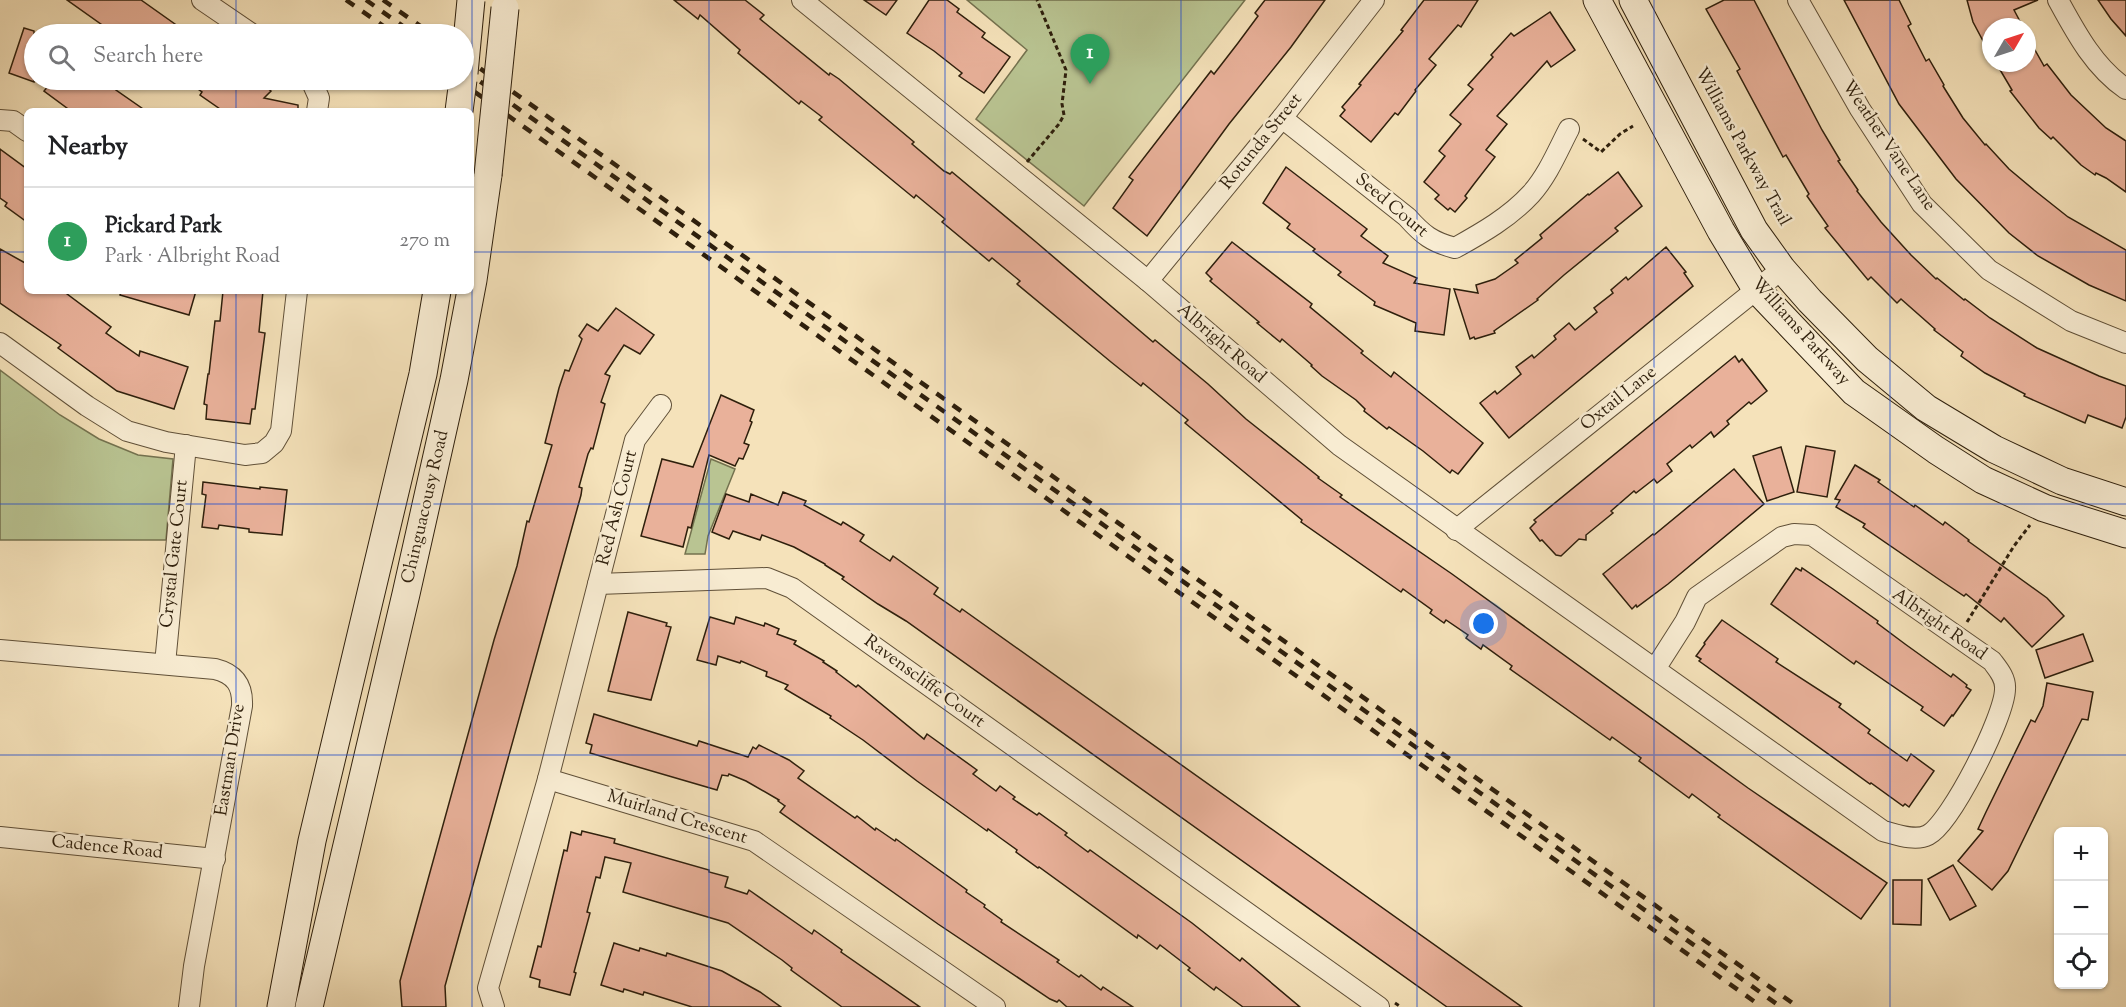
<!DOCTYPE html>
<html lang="en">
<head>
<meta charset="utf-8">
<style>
	:root { --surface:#fff; --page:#f2f2f2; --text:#202124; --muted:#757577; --line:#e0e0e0; --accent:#111827 }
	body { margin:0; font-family:"Sorts Mill Goudy",serif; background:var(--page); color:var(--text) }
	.controls { position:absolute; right:18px; bottom:18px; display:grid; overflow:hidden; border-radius:9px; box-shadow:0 2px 4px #0004 }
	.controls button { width:54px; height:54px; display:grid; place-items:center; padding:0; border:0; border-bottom:2px solid var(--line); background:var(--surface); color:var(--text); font:30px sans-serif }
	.compass { position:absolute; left:1982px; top:18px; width:54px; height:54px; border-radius:50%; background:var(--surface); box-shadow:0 2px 4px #0004; rotate:51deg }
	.you { position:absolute; left:1484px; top:624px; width:21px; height:21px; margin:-15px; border:4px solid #fff; border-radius:50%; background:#1a73e8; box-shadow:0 0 0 9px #1a73e833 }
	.badge { display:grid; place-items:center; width:39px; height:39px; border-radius:50%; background:var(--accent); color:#fff; font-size:20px; font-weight:700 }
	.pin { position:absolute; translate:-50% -50px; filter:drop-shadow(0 2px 3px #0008) }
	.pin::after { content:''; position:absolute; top:32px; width:21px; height:18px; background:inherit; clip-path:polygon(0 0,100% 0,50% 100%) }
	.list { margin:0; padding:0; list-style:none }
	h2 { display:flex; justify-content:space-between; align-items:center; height:78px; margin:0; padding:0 24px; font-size:26px }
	h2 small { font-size:20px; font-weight:400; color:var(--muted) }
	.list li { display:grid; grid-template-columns:39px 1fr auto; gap:18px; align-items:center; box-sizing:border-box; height:108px; padding:0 24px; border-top:2px solid var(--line) }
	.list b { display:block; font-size:22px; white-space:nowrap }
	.list p { margin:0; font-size:20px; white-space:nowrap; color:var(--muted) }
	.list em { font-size:20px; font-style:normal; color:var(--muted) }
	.icon { flex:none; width:33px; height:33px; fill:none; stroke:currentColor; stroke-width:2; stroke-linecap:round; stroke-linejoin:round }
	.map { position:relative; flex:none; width:2126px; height:1007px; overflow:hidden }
	.search { position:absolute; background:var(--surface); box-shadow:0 2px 4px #0004; left:24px; top:24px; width:450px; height:66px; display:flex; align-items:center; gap:15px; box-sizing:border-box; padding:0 21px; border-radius:33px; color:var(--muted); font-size:22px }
	.panel { position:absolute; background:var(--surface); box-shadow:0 2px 4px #0004; left:24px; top:108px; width:450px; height:186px; border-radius:9px }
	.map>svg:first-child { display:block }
</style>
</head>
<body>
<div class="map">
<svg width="2126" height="1007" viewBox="0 0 2126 1007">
	<rect width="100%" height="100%" fill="#f5e2ba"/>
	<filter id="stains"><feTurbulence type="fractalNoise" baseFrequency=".00333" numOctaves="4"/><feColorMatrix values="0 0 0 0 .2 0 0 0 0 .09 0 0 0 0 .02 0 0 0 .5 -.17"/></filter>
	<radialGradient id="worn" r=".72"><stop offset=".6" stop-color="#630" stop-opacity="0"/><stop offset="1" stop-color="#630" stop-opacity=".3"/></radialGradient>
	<!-- green -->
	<g fill="#b9c492" stroke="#74724f" stroke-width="1.5">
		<path d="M967 0H1245L1084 206 976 119 1027 50Z"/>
		<path d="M0 370 60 415 99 439 138 455 173 459 166 540H0Z"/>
		<path d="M711 459 735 469 708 536 705 554H685Z"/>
	</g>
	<!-- building -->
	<g fill="#e9b19a" stroke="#2e1f0c" stroke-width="1.5">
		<path d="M67 0H141L189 34H115Z"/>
		<path d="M674 0H745L764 15 760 19 829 75 830 73 839 79 914 142 912 144 944 171 950 174 952 172 1036 242 1153 342 1155 340 1208 384 1246 419 1304 465 1319 477 1318 478 1342 495 1340 497 1452 574 1748 788 1887 883 1861 919 1718 817 1720 815 1692 794 1689 798 1639 761 1641 758 1612 737 1610 740 1510 669 1512 666 1483 645 1481 649 1466 638 1468 635 1446 620 1444 623 1430 613 1432 610 1403 589 1401 592 1301 522 1302 520 1185 423 1188 420 1143 383 1141 386 1111 362 1017 284 1020 281 992 258 989 261 942 222 945 219 916 195 914 198 819 120 822 117 801 101 799 104 738 53 740 50 700 15 698 19Z"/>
		<path d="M864 0H897L886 15Z"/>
		<path d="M929 0H947L959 9 957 12 985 33 982 37 1010 57 984 93 959 76 962 73 934 51 907 33Z"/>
		<path d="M1265 0H1325L1291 47 1229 124 1147 236 1113 208 1133 180 1129 177 1211 71 1214 74 1238 43 1258 16 1255 13Z"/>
		<path d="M1424 0H1478L1461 27 1458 25 1429 59 1436 65 1415 90 1416 91 1398 115 1395 113 1371 142 1340 116 1345 110 1342 107 1361 85 1359 84 1403 31 1401 30Z"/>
		<path d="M1724 0H1754L1822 130 1840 160 1838 161 1858 190 1857 191 1881 222 1911 255 1936 279 1937 278 1964 300 1965 299 1990 318 2037 348 2099 376 2126 386V417L2122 428 2088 415 2085 423 2024 396 2025 394 1985 373 1961 356 1963 352 1934 330 1935 329 1901 299 1897 303 1871 277 1868 280 1825 228 1828 226 1807 196 1809 194 1786 155 1783 157 1737 71 1740 69 1706 9Z"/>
		<path d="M1844 0H1899L1911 24 1908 26 1926 61 1929 59 1944 85 1943 86 1963 118 1985 145 1986 144 2009 169 2034 190 2068 217 2126 250V301L2089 285 2038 256 2009 233 1956 179 1899 104Z"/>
		<path d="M1967 0H2038L2014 10 2023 27H1991V56L1973 22Z"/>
		<path d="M2098 0H2126V36L2111 19Z"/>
		<path d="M1550 12 1575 50 1551 67 1547 61 1497 116 1507 124 1486 150 1495 157 1474 184 1465 196 1467 198 1455 212 1450 208 1448 210 1435 199 1439 195 1424 182 1445 156 1439 151 1461 124 1450 115 1473 89 1468 85 1493 57 1491 55 1511 33 1514 36Z"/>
		<path d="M24 28 34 31V82L9 73Z"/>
		<path d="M2027 36 2044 66 2047 64 2071 95 2106 128 2126 141V192L2106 178 2096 173 2095 175 2081 165 2053 137 2051 139 2039 128 2010 91 2012 90 1996 63H2027Z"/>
		<path d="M53 80H107L118 87 116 90 146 111H71L44 91Z"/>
		<path d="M185 80H256L271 91 264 98 298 105V111H223L200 95 202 92Z"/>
		<path d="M0 149 27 169V222L5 206 7 203 0 198Z"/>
		<path d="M1286 167 1367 229 1361 236 1388 256 1383 263 1417 278 1414 283 1450 289 1444 335 1415 331 1416 323 1374 305 1375 302 1338 275 1341 272 1313 251 1315 249 1287 228 1290 224 1263 203Z"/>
		<path d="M1618 172 1642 206 1615 228 1618 231 1564 275 1537 299 1538 300 1494 331 1495 333 1475 339 1474 337 1470 339 1454 289 1478 293 1476 285 1495 279 1518 263 1515 260 1542 238 1540 235 1588 194 1589 195Z"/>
		<path d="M1232 242 1312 304 1310 307 1363 351 1361 353 1391 377 1394 372 1483 443 1458 474 1452 470 1450 473 1423 451 1389 427 1387 429 1364 411 1365 409 1356 400 1322 376 1311 366 1312 365 1282 339 1280 342 1257 323 1259 322 1210 281 1212 279 1206 273Z"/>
		<path d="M1666 247 1686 272 1684 273 1693 286 1509 438 1480 403 1495 391 1497 394 1521 374 1516 367 1532 355 1534 358 1556 339 1554 336 1569 323 1575 330 1597 312 1594 308 1613 293 1611 290 1626 277 1628 280Z"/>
		<path d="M0 249 27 264V291H63L111 327 106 333 139 356 140 351 188 367 174 409 117 391 58 348 61 345 0 303Z"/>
		<path d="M121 291H196L189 315 120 295Z"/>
		<path d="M223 291H263L259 332 265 333 255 409H252L250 424 206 419 207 405 204 404 208 374H209L215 321H220Z"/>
		<path d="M616 308 654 335 640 354 624 345 605 374 610 376 601 402 605 404 593 449 591 448 588 454 579 487 582 488 581 495 445 986 446 1007H402L400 981 494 640 517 566 527 521 529 522 552 445 545 443 559 388 565 370 569 371 582 339 579 336 587 324 598 331Z"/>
		<path d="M1735 356 1739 362 1742 359 1767 391 1751 404 1749 402 1727 421 1729 424 1714 437 1711 432 1692 448 1690 445 1667 464 1672 471 1657 483 1654 479 1636 493 1634 491 1611 511 1613 513 1586 535V540L1579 539 1561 556 1556 555 1542 540 1540 541 1530 528 1536 522 1534 520Z"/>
		<path d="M721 395 754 410 750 421 752 422 744 443 749 445 743 459 739 458 735 466 709 455 691 528 688 527 683 547 641 536 662 459 693 467Z"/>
		<path d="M1806 446 1835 451 1827 497 1797 492Z"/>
		<path d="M1781 447 1794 492 1767 501 1753 456Z"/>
		<path d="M1855 465 1880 480 1878 482 1914 507 1915 505 1943 525 1945 522 1969 540 1968 541 2047 598 2064 616 2032 647 2004 618 2001 622 1966 594 1964 596 1940 580 1863 527 1865 524 1836 507 1840 500 1835 499Z"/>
		<path d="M1734 469 1764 504 1668 584 1637 607 1636 605 1632 609 1603 574 1653 534 1654 535Z"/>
		<path d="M203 482 260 489V487L287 490 282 535 249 532V529L219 525 218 529 202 527 206 495 202 494Z"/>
		<path d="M783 492 806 501 804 505 841 525 843 522 864 535 860 541 890 561 893 556 938 588 934 594 960 612 962 609 1522 1007H1447L906 621 878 604 842 579 844 577 825 565V564L794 547 762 535 760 540 733 531 729 539 712 532 726 494 749 502 751 494 778 505Z"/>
		<path d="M1796 568 1801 571 1802 568 1833 589 1878 621 1877 623 1905 644 1951 677 1953 674 1967 685 1966 687 1971 690 1953 716 1952 715 1944 726 1921 710 1923 707 1856 661 1854 664 1771 604Z"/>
		<path d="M628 612 667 623 666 626 671 627 651 700 608 691Z"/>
		<path d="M710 617 734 624 736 617 764 626 765 623 779 629 777 634 796 641 794 644 824 661 823 662 837 671 836 672 856 687 858 685 924 739 927 734 977 770 973 774 996 791 1000 786 1015 797 1013 799 1037 815 1039 813 1067 833 1065 835 1088 852 1090 850 1192 923 1240 961 1242 958 1300 1007H1243L1216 987 1214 990 1188 970 1190 968 1160 945 1157 949 1138 935 1137 938 1039 867 1038 868 1016 852 1017 850 999 837 988 829 987 831 917 781 863 740 830 718 831 716 785 689 788 685 766 676 767 672 741 661 740 663 718 656 716 665 697 660Z"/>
		<path d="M1722 620 1778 659 1776 662 1841 704 1839 707 1870 730 1868 733 1907 761 1911 754 1934 771 1909 807 1905 804 1903 806 1871 783 1870 784 1699 661 1701 659 1696 656 1705 644 1704 643Z"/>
		<path d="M2083 634 2093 661 2045 678 2036 650Z"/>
		<path d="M2047 683 2093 692 2088 720 2082 719 2008 871 1992 890 1958 861 1983 831 1978 829 1986 812 2031 720 2035 722 2043 706Z"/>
		<path d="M594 714 697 746 699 741 748 757 753 747 756 749 759 745 789 760 804 771 798 778 855 818 857 816 875 830 876 828 895 841 896 839 967 890 966 892 985 905 984 907 1002 920 1001 922 1059 960 1057 962 1079 977 1081 975 1101 990 1103 987 1133 1007H1067L1059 1000 1057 1002 1050 999 938 924 780 812 785 806 778 801 779 800 746 781 729 774 728 776 722 775 717 790 590 753 592 745 586 743Z"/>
		<path d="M582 831 615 839 614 843 709 870V872L728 877 725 887 747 894 749 890 812 934 814 930 842 950 841 952 920 1007H842L791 970 792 968 782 960 728 923 623 892 631 863 605 857 600 878 596 877 587 912 590 913 574 972 576 973 570 995 539 987 540 980 530 977 538 946 541 947 564 850 567 851 571 832 581 835Z"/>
		<path d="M1953 865 1976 906 1950 920 1928 879Z"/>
		<path d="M1893 880H1922L1921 925 1893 924Z"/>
		<path d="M614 943 639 951 640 948 666 956 667 953 722 971 760 992 781 1007H692L644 992 643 995 624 989 623 992 601 985Z"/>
	</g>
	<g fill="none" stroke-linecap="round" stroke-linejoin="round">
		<!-- street casing -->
		<g stroke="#605038" stroke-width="22">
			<g id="street">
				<path d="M202 0 252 34"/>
				<path d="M802 0 1148 281 1339 445 1883 831C1895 834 1915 842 1928 835 1951 823 2005 716 2005 689 2006 678 1998 669 1992 661L1812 535 1794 534 1782 537 1697 597 1685 622 1655 669"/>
				<path d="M1798 0 1860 109 1922 204 1989 270 2071 321 2126 343"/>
				<path d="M2058 0C2076 33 2094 67 2126 89"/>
				<path d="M311 80 319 98 317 111"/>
				<path d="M1282 118 1407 217C1423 235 1432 242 1455 248 1482 233 1510 217 1531 194 1548 175 1558 150 1569 129"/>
				<path d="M0 120 13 121 27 131"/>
				<path d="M1148 281 1282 118 1374 0"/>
				<path d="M0 343 87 406 127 431 166 442 245 455 262 453 274 443 281 431 297 291"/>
				<path d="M1456 530 1782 269"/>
				<path d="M598 584 635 440 661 405"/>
				<path d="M0 650 215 669C235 674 243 685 242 706L194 966 189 1007"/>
				<path d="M165 664 186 445"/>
				<path d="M548 779 598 584 767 578 792 588 1379 1007"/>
				<path d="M0 837 215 859"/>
				<path d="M494 1007 488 988 548 779 754 841 995 1007"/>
			</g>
		</g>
		<!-- secondary casing -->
		<g stroke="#2e1f0c" stroke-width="29">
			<g id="secondary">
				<path d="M1597 0 1721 231 1756 289 1854 392 1936 450 1983 480 2044 508 2126 534"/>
				<path d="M1633 0 1754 230 1782 269 1810 301 1867 359 1926 408 1994 449 2062 481 2126 502"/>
				<path d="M281 1007 312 841 423 374 437 291"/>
				<path d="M309 1007 406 594 454 380 473 280 488 175"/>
			</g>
		</g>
		<!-- path -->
		<g stroke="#2e1f0c" stroke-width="3" stroke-dasharray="4.5 3" stroke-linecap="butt">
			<path d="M1583 139 1601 152 1620 134 1633 126"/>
			<path d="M1027 162 1059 124 1064 115 1062 104 1066 70 1037 0"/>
			<path d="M1967 622 2014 546 2030 525"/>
			<path d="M1395 1003 1401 1007"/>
		</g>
		<!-- street -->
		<use href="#street" stroke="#f8ecd2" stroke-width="20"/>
		<!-- secondary -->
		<use href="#secondary" stroke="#f8ecd2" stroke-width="27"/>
		<!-- rail -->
		<g stroke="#2e1f0c" stroke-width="4.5" stroke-dasharray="10 10" stroke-linecap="butt">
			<path d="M346 0 395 34"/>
			<path d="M366 0 414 34"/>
			<path d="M383 0 432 34"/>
			<path d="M464 57 1798 1007"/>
			<path d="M464 70 1781 1007"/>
			<path d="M458 80 1762 1007"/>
		</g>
		<!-- secondary-bridge casing -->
		<g stroke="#2e1f0c" stroke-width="29" stroke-linecap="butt">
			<g id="secondary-bridge">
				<path d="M464 73 471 0"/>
				<path d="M459 111 463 80"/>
				<path d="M488 175 505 8"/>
			</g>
		</g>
		<!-- secondary-bridge -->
		<use href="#secondary-bridge" stroke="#f8ecd2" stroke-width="27"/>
	</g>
	<!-- grid -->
	<path fill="none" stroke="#1d4ed8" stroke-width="1.5" stroke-opacity="0.55" d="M236 0V34M472 0V1007M709 0V1007M945 0V1007M1181 0V1007M1417 0V1007M1654 0V1007M1890 0V1007M236 80V111M0 252H27M471 252H2126M236 291V1007M0 504H2126M0 755H2126"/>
	<g text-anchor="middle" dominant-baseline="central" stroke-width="5" stroke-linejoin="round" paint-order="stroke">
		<!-- street labels -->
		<g font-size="18" fill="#2e1f0c" stroke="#f8ecd2">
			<text transform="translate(1262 142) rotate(-51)">Rotunda Street</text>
			<text transform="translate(1888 146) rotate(56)">Weather Vane Lane</text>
			<text transform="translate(1742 147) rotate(61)">Williams Parkway Trail</text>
			<text transform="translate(1391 206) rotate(40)">Seed Court</text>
			<text transform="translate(1800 332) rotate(48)">Williams Parkway</text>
			<text transform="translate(1221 344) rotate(41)">Albright Road</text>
			<text transform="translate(1619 399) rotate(-39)">Oxtail Lane</text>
			<text transform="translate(426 507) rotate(-77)">Chinguacousy Road</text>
			<text transform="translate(618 508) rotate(-76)">Red Ash Court</text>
			<text transform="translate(175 554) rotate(-84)">Crystal Gate Court</text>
			<text transform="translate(1939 625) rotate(35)">Albright Road</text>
			<text transform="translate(924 682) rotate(36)">Ravenscliffe Court</text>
			<text transform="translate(231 760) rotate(-81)">Eastman Drive</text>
			<text transform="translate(677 818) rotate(17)">Muirland Crescent</text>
			<text transform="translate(107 848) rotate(6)">Cadence Road</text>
		</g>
	</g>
	<rect width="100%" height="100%" filter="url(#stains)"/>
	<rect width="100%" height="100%" fill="url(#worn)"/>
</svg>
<div class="controls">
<button>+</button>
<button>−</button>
<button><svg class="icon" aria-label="locate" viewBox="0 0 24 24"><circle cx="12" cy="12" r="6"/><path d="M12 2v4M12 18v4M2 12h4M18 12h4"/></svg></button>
</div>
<svg class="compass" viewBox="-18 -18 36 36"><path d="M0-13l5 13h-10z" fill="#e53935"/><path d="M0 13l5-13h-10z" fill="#757577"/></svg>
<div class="you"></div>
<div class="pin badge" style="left:1090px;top:84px;background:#2e9e5b">1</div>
<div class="search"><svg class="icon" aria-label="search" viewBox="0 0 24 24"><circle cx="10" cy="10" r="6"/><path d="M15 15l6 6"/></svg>Search here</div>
<section class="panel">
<h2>Nearby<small></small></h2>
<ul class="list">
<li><span class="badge" style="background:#2e9e5b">1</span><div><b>Pickard Park</b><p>Park · Albright Road</p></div><em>270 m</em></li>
</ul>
</section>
</div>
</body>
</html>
